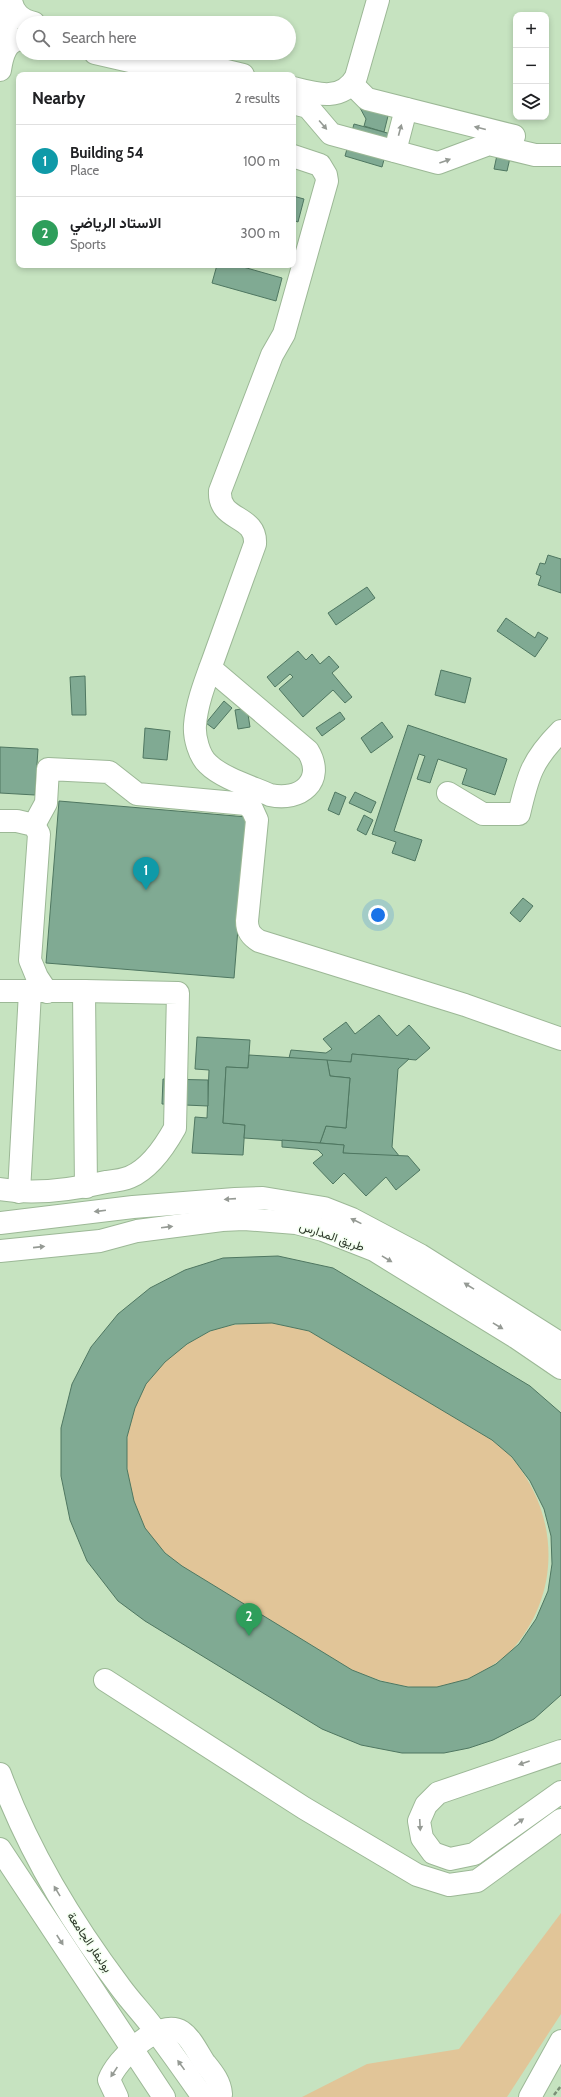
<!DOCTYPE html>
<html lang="en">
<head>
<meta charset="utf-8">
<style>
	:root { --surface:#fff; --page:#f6f6f6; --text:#202124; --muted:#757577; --line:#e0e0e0; --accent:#0b8043 }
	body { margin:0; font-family:Cabin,Vazirmatn,sans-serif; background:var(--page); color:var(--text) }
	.controls { position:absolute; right:12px; top:12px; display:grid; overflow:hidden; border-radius:8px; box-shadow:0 2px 6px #0003 }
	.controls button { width:36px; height:36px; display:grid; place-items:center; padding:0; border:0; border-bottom:1px solid var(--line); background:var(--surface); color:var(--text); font:20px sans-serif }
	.you { position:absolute; left:378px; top:915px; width:14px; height:14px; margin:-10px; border:3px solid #fff; border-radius:50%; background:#1a73e8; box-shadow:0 0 0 6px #1a73e833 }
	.badge { display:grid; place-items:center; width:26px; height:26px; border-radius:50%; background:var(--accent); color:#fff; font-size:13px; font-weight:700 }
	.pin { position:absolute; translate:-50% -33px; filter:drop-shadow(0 1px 2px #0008) }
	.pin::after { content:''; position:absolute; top:21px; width:14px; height:12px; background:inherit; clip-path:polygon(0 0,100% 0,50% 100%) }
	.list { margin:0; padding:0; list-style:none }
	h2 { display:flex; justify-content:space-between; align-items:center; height:52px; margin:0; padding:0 16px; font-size:17px }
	h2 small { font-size:13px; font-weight:400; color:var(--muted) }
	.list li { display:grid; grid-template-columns:26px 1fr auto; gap:12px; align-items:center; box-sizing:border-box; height:72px; padding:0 16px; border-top:1px solid var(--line) }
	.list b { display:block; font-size:15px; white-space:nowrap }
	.list p { margin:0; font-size:13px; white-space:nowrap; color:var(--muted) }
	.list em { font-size:13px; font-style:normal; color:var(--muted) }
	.icon { flex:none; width:22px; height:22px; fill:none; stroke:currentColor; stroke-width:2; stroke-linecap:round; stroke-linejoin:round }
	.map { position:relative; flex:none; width:561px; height:2097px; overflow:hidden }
	.search { position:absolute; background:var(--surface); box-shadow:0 2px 6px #0003; left:16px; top:16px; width:280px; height:44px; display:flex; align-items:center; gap:10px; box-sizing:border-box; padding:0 14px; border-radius:22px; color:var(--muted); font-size:15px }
	.panel { position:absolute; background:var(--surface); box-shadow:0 2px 6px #0003; left:16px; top:72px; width:280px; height:196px; border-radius:8px }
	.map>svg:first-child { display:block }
</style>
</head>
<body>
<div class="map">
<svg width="561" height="2097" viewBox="0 0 561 2097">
	<rect width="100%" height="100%" fill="#c6e3c0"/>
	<!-- green -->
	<g fill="#e1c598">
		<path d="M272 1323 309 1331 492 1440C498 1446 507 1451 512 1458 561 1516 561 1597 510 1652 490 1669 464 1684 437 1687 407 1690 379 1681 352 1670L182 1566C168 1556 153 1543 144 1527 122 1484 119 1425 146 1384 161 1361 185 1343 209 1332 229 1323 250 1323 272 1323Z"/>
		<path d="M561 1913V2014L507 2097H302L367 2064 459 2049Z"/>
	</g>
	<!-- building -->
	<g fill="#80aa93" stroke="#4f7761" fill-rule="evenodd">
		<path d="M359 106 388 116 384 132 364 126 366 119Z"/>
		<path d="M354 124 391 134 382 167 345 156Z"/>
		<path d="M497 155 510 158 507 171 494 169Z"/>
		<path d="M293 196 304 199 298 222 293 220Z"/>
		<path d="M217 265H236L282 278 276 301 212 283Z"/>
		<path d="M548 555 561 559V593L538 585 541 576 536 574 540 563 545 564Z"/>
		<path d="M367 587 375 598 336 625 328 613Z"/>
		<path d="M506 618 535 638 538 632 548 638 535 657 497 631Z"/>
		<path d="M298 651 306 660 312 654 320 664 329 656 339 667 332 673 352 697 345 703 333 690 303 717 279 689 293 677 290 674 275 687 267 677Z"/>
		<path d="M441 670 471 678 465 703 435 695Z"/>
		<path d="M85 676 86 715H72L70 677Z"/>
		<path d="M224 701 232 708 214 729 206 723Z"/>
		<path d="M247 708 250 727 238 729 235 710Z"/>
		<path d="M340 712 345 719 322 736 316 728Z"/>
		<path d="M382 722 393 737 371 753 361 738Z"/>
		<path d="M408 725 507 759 495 795 462 784 467 769 438 759 430 783 417 779 425 756 419 754 394 831 422 840 415 861 392 853 396 842 372 834Z"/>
		<path d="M145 728 170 731 167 760 143 758Z"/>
		<path d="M0 747 38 749 35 795 0 793Z"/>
		<path d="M335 792 346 797 339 815 328 810Z"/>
		<path d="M355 792 376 802 371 813 349 803Z"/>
		<path d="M59 801 247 817 234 978 46 963Z"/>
		<path d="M364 815 373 820 366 835 357 830Z"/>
		<path d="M523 898 533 906 520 922 510 913Z"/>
		<path d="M379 1015 397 1036 409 1025 430 1048 416 1060 352 1054 351 1062 289 1058 291 1050 326 1053 332 1049 323 1039 346 1022 355 1034Z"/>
		<path d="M197 1037 250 1040 248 1068 226 1067 223 1123 245 1125 243 1155 192 1153 195 1117 207 1118 209 1070 195 1069Z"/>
		<path d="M352 1054 409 1059 398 1069 392 1147 400 1157 343 1153 344 1145 320 1143 326 1126 346 1128 350 1078 330 1076 327 1060 351 1062Z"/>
		<path d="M249 1055 327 1060 330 1076 350 1078 346 1128 326 1126 320 1143 244 1138 245 1125 223 1123 226 1067 248 1068Z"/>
		<path d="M163 1079 208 1080V1106L162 1104Z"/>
		<path d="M282 1140 344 1145 343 1153 408 1156 420 1170 396 1190 386 1177 366 1196 344 1173 333 1184 313 1163 323 1155 318 1150 282 1147Z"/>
		<path d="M278 1256 333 1268 530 1386 561 1413V1695L534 1719 493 1740 469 1748 444 1753H402L361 1745 322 1729 145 1621 118 1601 87 1561 70 1520 61 1476V1428L72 1384 91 1347 118 1314 150 1288 185 1270 223 1258ZM272 1323 309 1331 492 1440 512 1457 530 1481 544 1509 551 1536 552 1564 548 1591 536 1619 519 1644 496 1664 468 1679 437 1687H408L380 1681 352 1670 182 1566 165 1553 145 1528 134 1501 127 1469V1437L135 1408 146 1384 165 1362 187 1344 210 1331 235 1324Z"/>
	</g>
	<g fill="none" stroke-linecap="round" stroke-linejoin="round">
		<!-- minor casing -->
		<g stroke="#9cb896" stroke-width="24">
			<g id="minor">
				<path d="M11 0C13 13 21 20 34 23"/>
				<path d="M3 53 10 0"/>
				<path d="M95 53 191 75"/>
				<path d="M173 58 243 75"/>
				<path d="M0 70C2 56 6 39 23 39"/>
				<path d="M352 84 367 99 514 136"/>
				<path d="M293 88C316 94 342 102 356 77L378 0"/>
				<path d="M293 103 308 107 331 134 438 163 489 144 535 155H561"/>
				<path d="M395 151 406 109"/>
				<path d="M210 668 308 751C326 781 300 802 270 795 252 787 222 778 208 764 199 756 194 737 195 725 197 700 208 675 216 652 229 616 242 580 255 544 257 514 218 522 220 491L272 355 284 334 327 181 326 175 320 165 293 156"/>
				<path d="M448 793 483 814H519C528 775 532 760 561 731"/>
				<path d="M0 821H17L34 825 39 834 30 960 37 977 47 992"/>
				<path d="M34 825 46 803 48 769 109 772 137 794 246 804 252 809 257 820 247 921C247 931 251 936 259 941L465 1005 561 1039"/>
				<path d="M0 991H84L86 1187"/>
				<path d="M0 1189C35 1195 71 1190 106 1182 114 1181 123 1180 130 1177 149 1169 165 1146 175 1128L178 993 84 991"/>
				<path d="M19 1192 30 992"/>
				<path d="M0 1223 133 1207 235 1199 263 1198 324 1208 352 1219 420 1255 561 1344"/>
				<path d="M0 1251 100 1241 137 1231 222 1220 244 1219 296 1223 323 1230 374 1250 517 1338 561 1368"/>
				<path d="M105 1680 304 1808 417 1875 449 1885 477 1881 561 1820"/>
				<path d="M561 1751 438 1793 426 1805 419 1821 422 1838 433 1853 450 1859 474 1854 561 1792"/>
				<path d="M0 1774C28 1850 72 1923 121 1988 132 2003 146 2017 157 2033 173 2054 188 2076 203 2097"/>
				<path d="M0 1849 164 2097"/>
				<path d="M117 2097 109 2080C116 2060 159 2017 182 2032 191 2038 198 2053 204 2062 212 2072 220 2081 221 2094L218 2097"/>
				<path d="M530 2097 561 2041"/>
			</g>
		</g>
		<!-- path -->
		<path stroke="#7a8e76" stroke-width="2.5" stroke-dasharray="4 2" stroke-linecap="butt" d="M554 2095 561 2086"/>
		<!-- minor -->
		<use href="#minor" stroke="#fff" stroke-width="22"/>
	</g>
	<!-- one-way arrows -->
	<defs><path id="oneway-solid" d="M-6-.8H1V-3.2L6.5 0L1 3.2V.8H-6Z"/></defs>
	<g fill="#959a94">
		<use href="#oneway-solid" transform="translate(323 125) rotate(49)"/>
		<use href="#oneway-solid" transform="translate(480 128) rotate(-166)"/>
		<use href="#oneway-solid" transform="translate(400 130) rotate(-75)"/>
		<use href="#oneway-solid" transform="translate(445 161) rotate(-20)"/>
		<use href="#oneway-solid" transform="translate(230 1199) rotate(176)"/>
		<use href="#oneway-solid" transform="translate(100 1211) rotate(173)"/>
		<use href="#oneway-solid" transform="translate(356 1221) rotate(-154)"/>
		<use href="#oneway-solid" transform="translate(167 1227) rotate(-7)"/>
		<use href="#oneway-solid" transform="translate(39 1247) rotate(-6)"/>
		<use href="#oneway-solid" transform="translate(387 1259) rotate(31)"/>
		<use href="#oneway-solid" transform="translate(469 1286) rotate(-148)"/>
		<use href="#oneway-solid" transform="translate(498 1326) rotate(31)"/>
		<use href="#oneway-solid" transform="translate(524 1763) rotate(161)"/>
		<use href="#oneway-solid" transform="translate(519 1822) rotate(-36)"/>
		<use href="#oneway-solid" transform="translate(420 1825) rotate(87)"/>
		<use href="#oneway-solid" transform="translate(57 1891) rotate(-121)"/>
		<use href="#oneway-solid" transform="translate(60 1940) rotate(57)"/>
		<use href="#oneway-solid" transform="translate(181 2065) rotate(-126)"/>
		<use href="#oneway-solid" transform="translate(114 2072) rotate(124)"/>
	</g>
	<g text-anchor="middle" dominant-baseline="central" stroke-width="3" stroke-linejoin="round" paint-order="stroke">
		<!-- street labels -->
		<g font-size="12" fill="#2b3628" stroke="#f3fff0">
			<text transform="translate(332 1236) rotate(19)">طريق المدارس</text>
			<text transform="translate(90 1942) rotate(56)">بوليفار الجامعة</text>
		</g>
	</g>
</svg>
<div class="controls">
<button>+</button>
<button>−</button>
<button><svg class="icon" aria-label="layers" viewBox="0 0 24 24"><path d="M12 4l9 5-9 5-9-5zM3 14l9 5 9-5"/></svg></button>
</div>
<div class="you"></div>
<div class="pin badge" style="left:146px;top:890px;background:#0f9aa8">1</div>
<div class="pin badge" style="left:249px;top:1636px;background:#2e9e5b">2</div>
<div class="search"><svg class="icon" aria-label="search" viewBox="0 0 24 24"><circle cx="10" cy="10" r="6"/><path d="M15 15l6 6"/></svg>Search here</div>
<section class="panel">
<h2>Nearby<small>2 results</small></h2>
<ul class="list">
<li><span class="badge" style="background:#0f9aa8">1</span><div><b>Building 54</b><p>Place</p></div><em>100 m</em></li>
<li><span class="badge" style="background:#2e9e5b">2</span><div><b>الاستاد الرياضي</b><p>Sports</p></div><em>300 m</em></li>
</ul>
</section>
</div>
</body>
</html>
